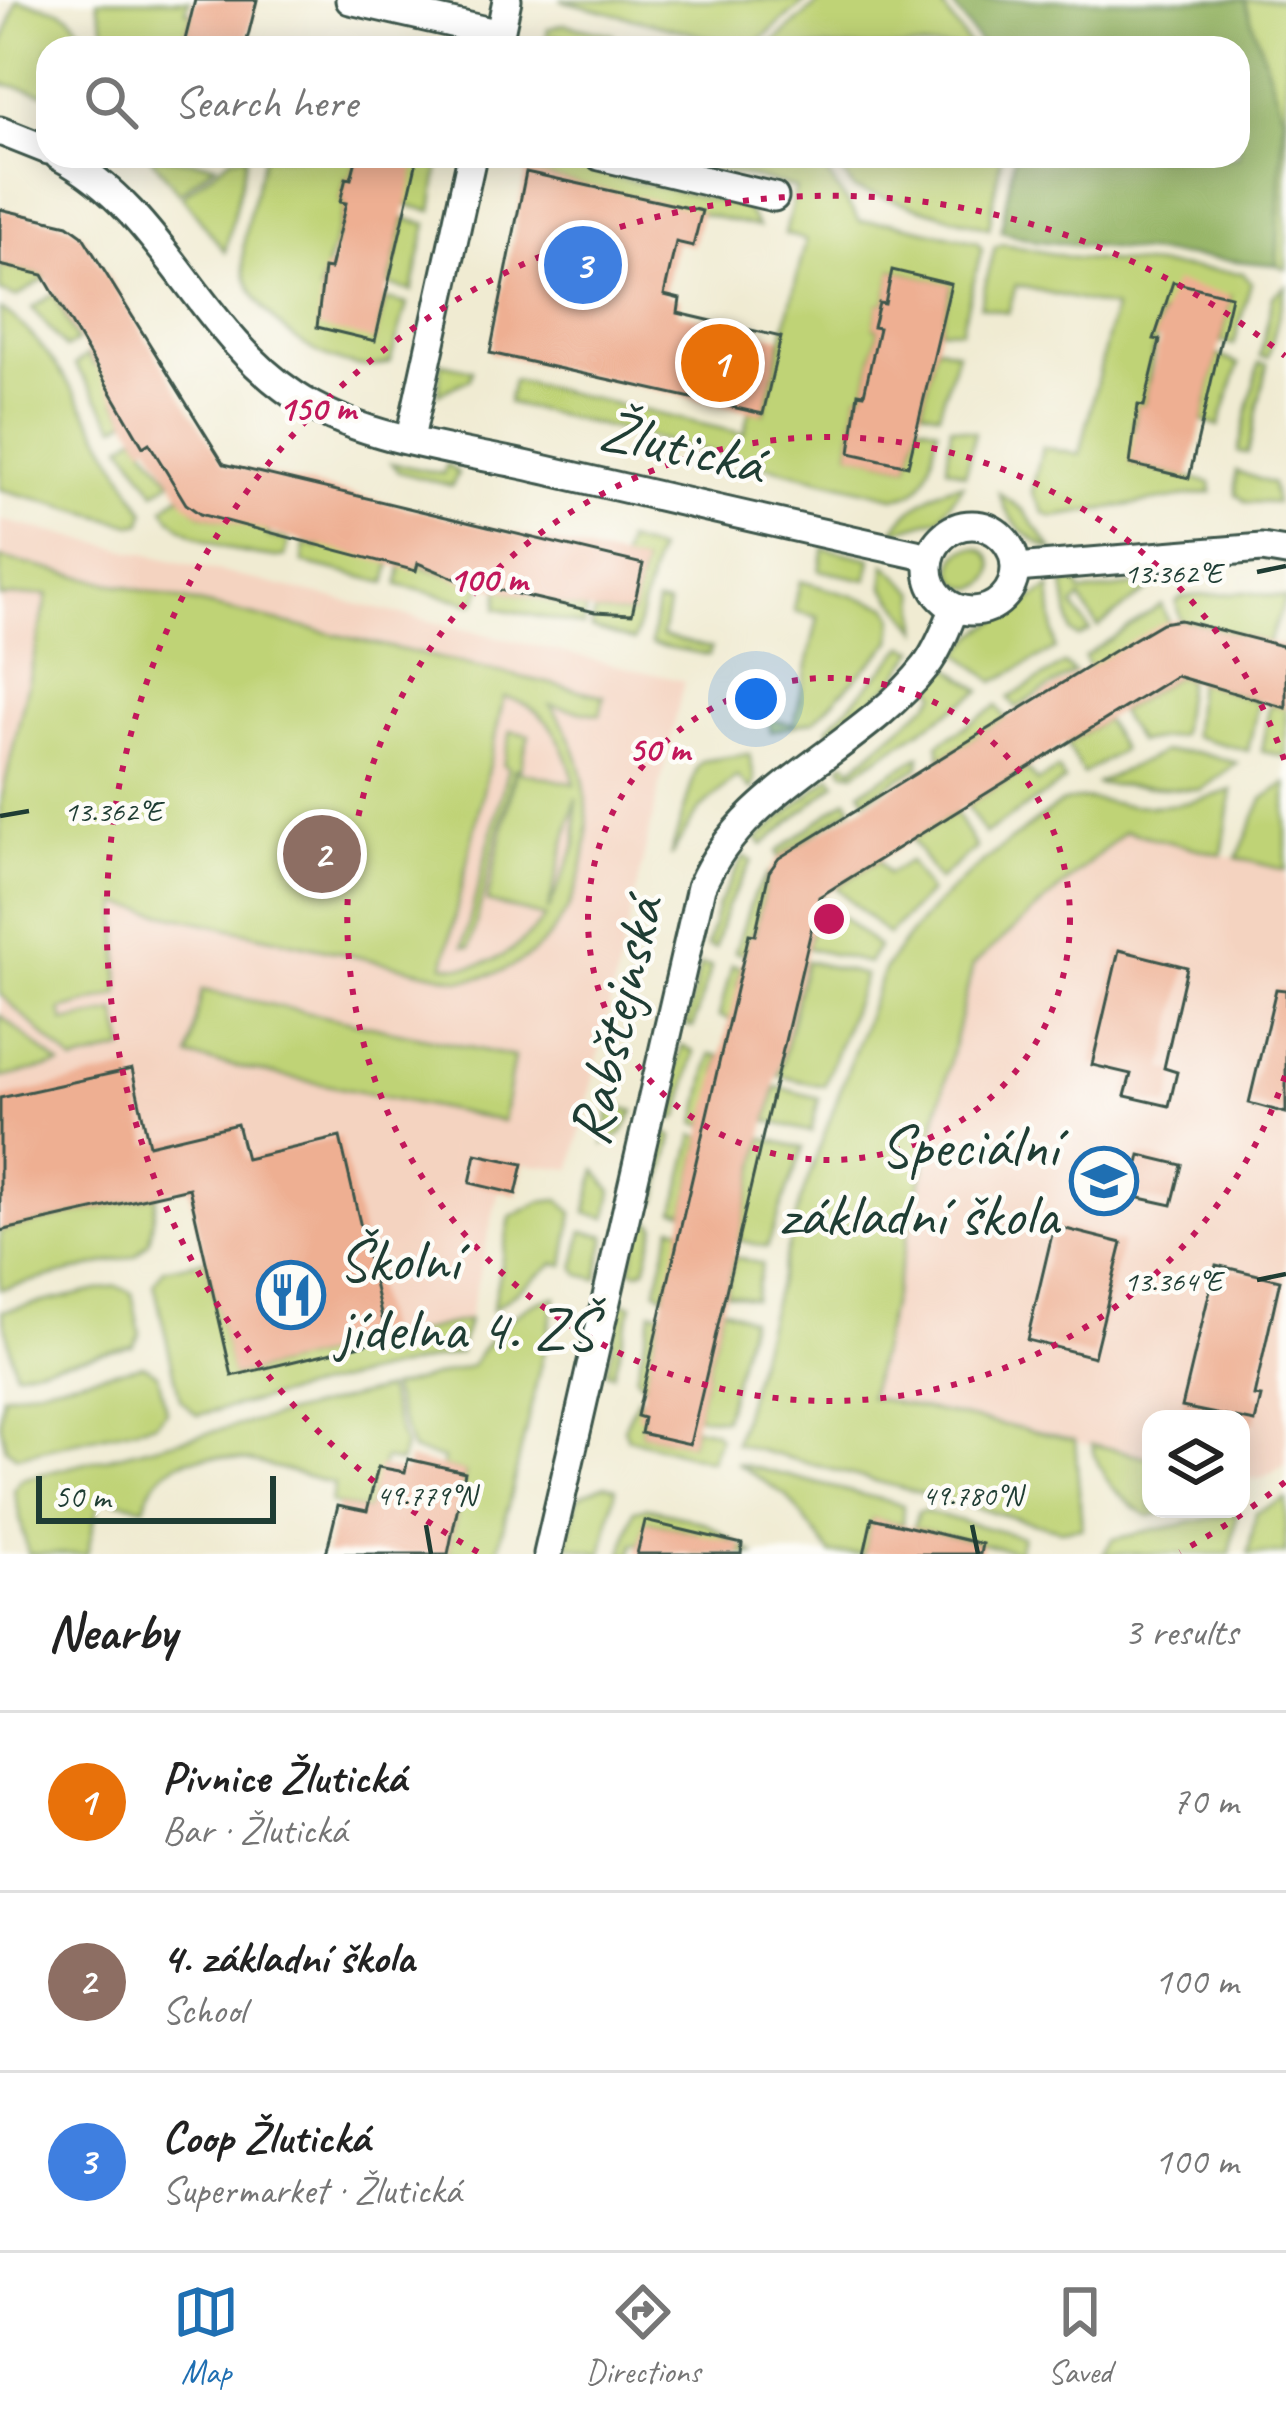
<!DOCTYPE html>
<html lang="en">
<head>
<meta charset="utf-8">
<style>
	:root { --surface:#fff; --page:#f2f2f2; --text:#222; --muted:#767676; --line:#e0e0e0; --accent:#1f6fb2 }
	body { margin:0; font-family:Caveat,sans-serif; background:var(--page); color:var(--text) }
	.controls { position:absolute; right:36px; bottom:36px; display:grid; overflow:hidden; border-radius:24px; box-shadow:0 6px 30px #0003 }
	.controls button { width:108px; height:108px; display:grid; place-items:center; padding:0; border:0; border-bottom:3px solid var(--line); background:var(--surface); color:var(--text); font:60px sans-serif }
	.scale { position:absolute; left:36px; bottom:30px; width:240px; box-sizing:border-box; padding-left:12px; border:6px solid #1f3d34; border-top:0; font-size:33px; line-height:42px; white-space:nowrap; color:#1f3d34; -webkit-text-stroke:9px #fdfcf7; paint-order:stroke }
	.you { position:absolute; left:756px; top:699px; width:42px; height:42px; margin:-30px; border:9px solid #fff; border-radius:50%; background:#1a73e8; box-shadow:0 0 0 18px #1a73e833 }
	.badge { display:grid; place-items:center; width:78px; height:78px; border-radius:50%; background:var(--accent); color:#fff; font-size:39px; font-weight:700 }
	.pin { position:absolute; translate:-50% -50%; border:6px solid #fff; box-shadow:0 3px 12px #0006 }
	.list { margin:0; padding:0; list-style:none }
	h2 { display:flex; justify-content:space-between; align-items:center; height:156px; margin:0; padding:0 48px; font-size:51px }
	h2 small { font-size:39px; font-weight:400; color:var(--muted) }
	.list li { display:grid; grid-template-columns:78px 1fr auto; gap:36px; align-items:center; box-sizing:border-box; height:180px; padding:0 48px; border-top:3px solid var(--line) }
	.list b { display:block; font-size:45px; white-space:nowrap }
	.list p { margin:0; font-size:39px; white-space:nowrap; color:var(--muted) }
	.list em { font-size:39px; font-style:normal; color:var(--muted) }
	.icon { flex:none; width:66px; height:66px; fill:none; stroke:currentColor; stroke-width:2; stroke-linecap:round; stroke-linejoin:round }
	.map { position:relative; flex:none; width:1286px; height:1554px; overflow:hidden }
	.search { position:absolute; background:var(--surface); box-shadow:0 6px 30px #0003; left:36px; right:36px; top:36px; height:132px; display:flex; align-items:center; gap:30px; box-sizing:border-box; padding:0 42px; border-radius:36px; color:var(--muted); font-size:45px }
	.sheet { height:696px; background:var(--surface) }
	nav { display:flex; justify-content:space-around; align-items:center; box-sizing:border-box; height:168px; border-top:3px solid var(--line); background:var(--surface); font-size:33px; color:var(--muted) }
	nav a { display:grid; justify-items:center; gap:6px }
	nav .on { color:var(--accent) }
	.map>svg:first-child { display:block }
</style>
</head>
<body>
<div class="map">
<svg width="1286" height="1554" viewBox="0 0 1286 1554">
	<rect width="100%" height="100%" fill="#fdfcf7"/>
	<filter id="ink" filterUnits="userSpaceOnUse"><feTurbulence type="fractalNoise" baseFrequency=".00833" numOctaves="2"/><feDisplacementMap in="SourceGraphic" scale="24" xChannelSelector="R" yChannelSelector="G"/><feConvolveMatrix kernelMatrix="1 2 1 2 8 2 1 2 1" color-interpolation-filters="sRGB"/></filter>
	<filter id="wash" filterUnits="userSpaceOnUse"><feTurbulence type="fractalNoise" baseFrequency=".004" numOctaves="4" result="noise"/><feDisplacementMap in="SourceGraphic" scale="48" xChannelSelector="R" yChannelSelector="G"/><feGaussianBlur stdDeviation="2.7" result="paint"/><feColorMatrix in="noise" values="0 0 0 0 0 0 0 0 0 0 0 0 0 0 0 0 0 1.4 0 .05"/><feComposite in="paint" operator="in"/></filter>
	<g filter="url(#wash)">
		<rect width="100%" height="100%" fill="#f0ebd2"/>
		<!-- built -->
		<g fill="#f4d3c0">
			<path d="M0 520 684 681 572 1169 523 1164 516 1194 499 1190 468 1320 232 1376 187 1177 0 1231Z"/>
			<path d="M1125 831 1286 870V1465L1261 1479 1241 1478V1419H1151V1458L869 1398 973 965Z"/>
		</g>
		<!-- green -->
		<g fill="#bfd376" stroke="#6f8855" stroke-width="3" fill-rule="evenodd">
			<path d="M17 0C57 10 75 5 88 48H48V94L0 83V52Z"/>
			<path d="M97 0H189L186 11 192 13 183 48H109Z"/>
			<path d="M560 0H807L751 48Z"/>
			<path d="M822 0H938L971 48H767Z"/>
			<path d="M1245 0H1286V269L1277 265 1283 116Z"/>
			<path d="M564 24 614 35 612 48 553 36 550 48H544L548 29Z"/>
			<path d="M150 156 216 164 179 193Z"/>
			<path d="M247 156 225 252 182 196 232 157Z"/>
			<path d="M264 156H357L351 179 346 178 340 201 346 203 319 291 374 341 386 299 407 304 390 362C337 384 240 313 243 256 244 223 257 188 264 156Z"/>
			<path d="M408 156H440L432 211 406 205Z"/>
			<path d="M666 156H815L860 222H890L977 242 982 249 961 330 940 329 951 285 893 270 885 304H879L874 327 879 328 864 394H858L850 452 908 466 918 423 938 428C931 457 931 497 894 497L508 403 513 380 744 434 750 410 764 413 806 240 785 234 796 188Z"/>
			<path d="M832 156H1001L989 228 854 189Z"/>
			<path d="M529 157 745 207 758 227 526 172Z"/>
			<path d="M404 219 427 224 412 291 389 285Z"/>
			<path d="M1004 244 1073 258 1243 273 1251 282 1234 345 1221 342 1231 296 1160 315 1144 406 1138 405 1133 428 1138 431 1131 464 1211 483 1212 492 1053 517 1044 513 1032 492 1042 447 1080 455 1114 308 1016 285 1008 313 980 306 995 247Z"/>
			<path d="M0 265 43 275 45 279 16 297 0 291Z"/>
			<path d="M1286 286 1268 357 1260 356 1273 296Z"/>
			<path d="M54 294 77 341 66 348 32 308Z"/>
			<path d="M0 309C52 336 112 459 145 512L142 523 132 525 0 489Z"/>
			<path d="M936 345 957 352 939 413 922 409Z"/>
			<path d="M87 355 94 366 99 364 121 398 116 401 128 419 116 426 75 365Z"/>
			<path d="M1217 355 1239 364 1219 426 1202 421Z"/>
			<path d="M441 363 472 370 470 379 438 394Z"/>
			<path d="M1259 363 1267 364 1248 453 1238 452Z"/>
			<path d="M951 426 975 432 965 474 947 467Z"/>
			<path d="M136 435 171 481 155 492 123 445Z"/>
			<path d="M392 463 443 474 447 464 458 473 452 486 399 472Z"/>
			<path d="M1236 471 1272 484 1276 503 1246 502 1236 494Z"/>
			<path d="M963 484 940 518 893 532C905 510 939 486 963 484Z"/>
			<path d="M999 493 1023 510 1053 550C1026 539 1008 521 999 493Z"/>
			<path d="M180 495 200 514 268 530V536L289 541 285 556C257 562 177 538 164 508Z"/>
			<path d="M626 541 657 551 634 641 591 628 595 612 632 614 643 564 622 560Z"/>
			<path d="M321 542 391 563 386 583 303 563 304 544 319 548Z"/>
			<path d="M824 548 871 559 867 580 819 570Z"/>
			<circle cx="973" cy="568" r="20"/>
			<path d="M0 558 604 696 600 715 550 705C619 792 594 970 462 980L119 904V994L61 1010 64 1022 116 1012 125 1049 74 1063 0 994V806L48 594 0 597ZM504 697C548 706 565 744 575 784L516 771 487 902 545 917C519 950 488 973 444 965ZM576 798V845L548 911V910Z"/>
			<path d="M885 564 917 593 919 630 884 587Z"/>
			<path d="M417 565 483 586 474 604 398 585 401 567Z"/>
			<path d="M800 581 888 606 894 616 892 641 814 721 771 732 769 720 794 724 818 617 794 611Z"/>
			<path d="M1077 582 1081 593 1157 583 1098 627 1080 599 1073 606 1090 631 1078 637 1071 632 1064 584Z"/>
			<path d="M1050 588 1055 649 994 682 959 653 976 634Z"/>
			<path d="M499 589 587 610 583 626 497 608Z"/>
			<path d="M1246 592 1286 598 1268 643 1180 620 1176 602 1181 597Z"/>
			<path d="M657 603 668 605 662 636 711 648 709 655 651 644Z"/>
			<path d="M1161 605 1169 622 1089 668 1084 657Z"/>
			<path d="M905 646 916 650 893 682 829 738 828 728Z"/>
			<path d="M1064 664 1074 672 1016 708 1009 698Z"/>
			<path d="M949 666 981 691 854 773 844 771 841 764 846 761 852 769 929 703 937 693 932 686Z"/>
			<path d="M1176 676 1187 679 1180 735 1138 742 1119 712Z"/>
			<path d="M1197 681 1258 702 1248 751 1193 736Z"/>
			<path d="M1286 702V757L1261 751 1270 704 1284 707Z"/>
			<path d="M997 706 1006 719 941 758 938 744Z"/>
			<path d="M1105 720 1122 750 1083 774 1067 744Z"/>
			<path d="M511 731 529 735 520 769H514L470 947 463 946 508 767 503 765Z"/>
			<path d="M1163 752H1195L1237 763 1201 790 1095 784Z"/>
			<path d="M749 754 755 780 751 790 737 776 698 811 670 857 697 767 702 761Z"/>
			<path d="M920 756 919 766 865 799 861 791Z"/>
			<path d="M1027 769 1037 782 1058 769 1065 781 985 834 967 805Z"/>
			<path d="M831 776 836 783 763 845 757 839Z"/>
			<path d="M1286 783V870L1237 858 1263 799Z"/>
			<path d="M1232 790 1222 855 1125 831 973 965 869 1397 1075 1440 1082 1528 1060 1530 735 1444 800 1202 883 972C927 900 994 852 1061 803 1084 795 1104 803 1128 805 1171 808 1194 803 1232 790Z"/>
			<path d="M847 799 852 807 779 858 777 852Z"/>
			<path d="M956 813 976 848 938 880 912 839Z"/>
			<path d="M744 856 752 861 726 908 715 948 707 946 718 905Z"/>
			<path d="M879 860 888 874 909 861 929 892 888 935 836 887Z"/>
			<path d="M769 872 754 935H749L744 954 735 952 753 896Z"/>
			<path d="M819 897 878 947 868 963 807 948Z"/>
			<path d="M806 961 865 975 824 1086 779 1076Z"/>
			<path d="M700 965 711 967 693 1027 686 1025Z"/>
			<path d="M732 965 741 967 737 986 742 988 734 1021 719 1016Z"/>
			<path d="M202 990 514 1057 503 1121 189 1057Z"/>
			<path d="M0 1015 60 1065 0 1078Z"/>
			<path d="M682 1045 694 1052 680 1115 674 1119 666 1118Z"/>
			<path d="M711 1054 720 1056 717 1072 722 1074 704 1125 696 1123Z"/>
			<path d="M776 1087 819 1098 811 1132 767 1121Z"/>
			<path d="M611 1105 634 1111 622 1134 604 1144Z"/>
			<path d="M662 1130 673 1137 657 1202 647 1200Z"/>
			<path d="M694 1135 702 1137 685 1212 675 1210Z"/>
			<path d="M763 1138 803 1148 767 1247 738 1240Z"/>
			<path d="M596 1170 612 1191 607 1218 586 1213Z"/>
			<path d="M157 1195 149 1242 135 1256 0 1289V1231Z"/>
			<path d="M559 1200 573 1213 564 1265 555 1263 492 1310 510 1218 540 1202Z"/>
			<path d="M643 1216 656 1225 645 1269 638 1272 630 1270Z"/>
			<path d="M672 1226 682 1228 676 1278H669L665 1296 656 1289Z"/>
			<path d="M583 1231 606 1236 597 1279 580 1275 575 1266Z"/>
			<path d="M734 1257 762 1264 754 1299 726 1293Z"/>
			<path d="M206 1260 233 1376 468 1320 459 1353 197 1415 180 1399 154 1283 164 1269Z"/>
			<path d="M116 1286 132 1293 140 1334 133 1346 15 1372 2 1311Z"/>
			<path d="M556 1297 497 1554H448L465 1473 442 1467 443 1459 412 1451 390 1388 471 1366C489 1338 521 1300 556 1297Z"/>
			<path d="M622 1302 632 1305 613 1374 606 1372Z"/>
			<path d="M722 1307 750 1319 724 1419 696 1416Z"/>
			<path d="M652 1311 661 1312 645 1386 636 1376Z"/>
			<path d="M143 1365 158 1374 166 1411 156 1423 17 1456 6 1448 0 1423 3 1395Z"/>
			<path d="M386 1389 404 1445 400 1463 384 1459 367 1511 331 1503 334 1484C271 1469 169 1420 144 1507L100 1497 87 1554H28L14 1490 21 1479Z"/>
			<path d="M638 1397 644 1418 642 1433 690 1443 694 1427 714 1431 719 1438 710 1461 628 1438 624 1428Z"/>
			<path d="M1092 1444 1151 1458V1509H1184L1149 1516C1119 1498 1100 1480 1092 1444Z"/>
			<path d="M736 1463 903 1505 902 1525 872 1519 864 1554H831L787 1496Z"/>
			<path d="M605 1485 616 1488 602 1554 567 1545 578 1497Z"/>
			<path d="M1286 1499V1554H1248L1256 1513Z"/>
			<path d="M647 1507 705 1523 754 1554H692L697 1533 646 1521 640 1544 634 1543 631 1554H622L634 1510Z"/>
			<path d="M923 1511 1022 1537 1018 1552 913 1528 918 1512Z"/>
			<path d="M1237 1513 1230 1554H1103L1113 1539Z"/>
		</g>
		<!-- forest -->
		<path fill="#97b567" stroke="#5b794e" stroke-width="3" d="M949 0H1245L1283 116 1277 265 1037 241 1001 231 1014 156H1238V48H983Z"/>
		<g id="blocks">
			<!-- building -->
			<g fill="#eeaf92">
				<path d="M195 0H257L245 48H183Z"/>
				<path d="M357 156H418L375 341 317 327 324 268 330 269 346 203 340 202 346 178 351 179Z"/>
				<path d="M526 172 702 211 693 246 676 242 664 295 680 299 678 313 781 337 763 414 490 353Z"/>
				<path d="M0 209 68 225 82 235 224 464 643 564 632 614 595 612 461 581 418 563 416 571 200 514 186 504 149 443 143 447 43 275 0 265Z"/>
				<path d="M892 270 951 284 908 466 850 453 858 393 864 394 879 328 873 327 879 303 885 304Z"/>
				<path d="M1173 282 1231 296 1189 478 1130 464 1138 405 1144 406 1160 340 1154 339Z"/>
				<path d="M1180 620 1286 647V708L1176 676 819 897 690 1444 641 1433 644 1418 637 1416 661 1312 749 934 755 935 769 872 779 858 1114 651 1162 623Z"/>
				<path d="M1119 950 1187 967 1164 1068 1177 1072 1169 1106 1125 1096 1131 1074 1092 1065Z"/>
				<path d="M1276 989 1286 990V1113L1249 1103Z"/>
				<path d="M132 1069 149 1145 237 1124 246 1159 340 1137 387 1339 232 1376 189 1188 0 1231V1098Z"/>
				<path d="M476 1154 523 1164 516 1194 470 1183Z"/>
				<path d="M1140 1155 1182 1165 1172 1205 1131 1196Z"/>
				<path d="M1054 1226 1122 1243 1094 1357 1027 1340Z"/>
				<path d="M1216 1265 1280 1280 1254 1396 1261 1397 1255 1422 1182 1407Z"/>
				<path d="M408 1459 465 1472 448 1554H326L338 1505 367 1511 378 1467 405 1472Z"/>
				<path d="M872 1518 982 1544 980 1554H864Z"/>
				<path d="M645 1521 742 1544 741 1554H637Z"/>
			</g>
		</g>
	</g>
	<g filter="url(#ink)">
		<use href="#blocks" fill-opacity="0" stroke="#3e574c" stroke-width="3"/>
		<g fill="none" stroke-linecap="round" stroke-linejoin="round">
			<!-- minor casing -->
			<g stroke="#3e574c" stroke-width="33">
				<g id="minor">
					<path d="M350 0 500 34"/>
					<path d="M497 48 507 0"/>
					<path d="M0 131 48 150"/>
					<path d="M59 156C163 211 199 331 294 395 359 439 454 449 529 466 663 497 796 528 930 557"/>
					<path d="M600 156 774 197"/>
					<path d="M410 438 472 156"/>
					<circle cx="972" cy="568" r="43"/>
					<path d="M1016 568 1262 548 1286 552"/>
					<path d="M548 1554 701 887C744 786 861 750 926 666 939 649 946 628 955 608"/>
				</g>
			</g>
			<!-- minor -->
			<use href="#minor" stroke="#fff" stroke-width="27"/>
		</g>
	</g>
	<!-- ticks -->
	<path fill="none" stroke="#1f3d34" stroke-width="4.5" d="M1257 572 1286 566M0 816 29 811M1257 1280 1286 1274M426 1525 431 1554M972 1525 978 1554"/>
	<!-- distance rings -->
	<g fill="none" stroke="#c2185b" stroke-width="6" stroke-dasharray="6 12">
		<circle cx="829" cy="919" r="241"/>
		<path d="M1285 1076A482 482 0 1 1 1285 762"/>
		<path d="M1285 1482A724 724 0 0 1 1180 1552M478 1552A724 724 0 1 1 1285 356"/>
	</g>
	<!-- icons -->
	<defs>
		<g id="school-ring" transform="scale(3.45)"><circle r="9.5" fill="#fdfcf7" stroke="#1f6fb2" stroke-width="1.5"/><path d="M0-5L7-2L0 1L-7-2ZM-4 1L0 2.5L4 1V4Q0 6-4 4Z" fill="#1f6fb2"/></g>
		<g id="restaurant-ring" transform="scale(3.45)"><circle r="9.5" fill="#fdfcf7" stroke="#1f6fb2" stroke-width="1.5"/><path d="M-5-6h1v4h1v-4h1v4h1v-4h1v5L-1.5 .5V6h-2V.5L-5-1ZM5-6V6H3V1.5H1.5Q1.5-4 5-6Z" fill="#1f6fb2"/></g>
	</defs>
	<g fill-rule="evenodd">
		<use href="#school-ring" x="1104" y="1181"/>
		<use href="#restaurant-ring" x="291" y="1295"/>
	</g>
	<g text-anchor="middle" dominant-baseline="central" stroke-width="9" stroke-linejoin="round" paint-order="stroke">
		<!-- street labels -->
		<g font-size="60" fill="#1f3d34" stroke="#fdfcf7">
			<text transform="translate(682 446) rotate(13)">Žlutická</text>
			<text transform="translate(615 1021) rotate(-77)">Rabštejnská</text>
		</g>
		<!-- poi labels -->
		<g font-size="60" fill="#1f3d34" stroke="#fdfcf7" text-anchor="end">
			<text x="1058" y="1146">Speciální<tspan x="1058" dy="69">základní škola</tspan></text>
			<text x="338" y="1260" text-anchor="start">Školní<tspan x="338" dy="69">jídelna 4. ZŠ</tspan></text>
		</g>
	</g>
	<g font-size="30" text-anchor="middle" fill="#1f3d34" stroke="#fdfcf7" stroke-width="9" stroke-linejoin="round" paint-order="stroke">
		<text x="1173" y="583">13.362°E</text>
		<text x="113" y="821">13.362°E</text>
		<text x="1173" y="1291">13.364°E</text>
		<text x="426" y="1505">49.779°N</text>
		<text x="972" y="1505">49.780°N</text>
	</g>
	<circle cx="829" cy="919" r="18" fill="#c2185b" stroke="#fdfcf7" stroke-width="6"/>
	<g font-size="36" text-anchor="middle" font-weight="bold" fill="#c2185b" stroke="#fdfcf7" stroke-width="9" stroke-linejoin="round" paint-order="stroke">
		<text x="317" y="420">150 m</text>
		<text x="488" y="591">100 m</text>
		<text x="659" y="761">50 m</text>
	</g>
</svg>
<div class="controls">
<button><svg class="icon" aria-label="layers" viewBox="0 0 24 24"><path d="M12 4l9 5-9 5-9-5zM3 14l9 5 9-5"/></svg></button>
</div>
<div class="scale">50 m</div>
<div class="you"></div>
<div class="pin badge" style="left:720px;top:363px;background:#e8710a">1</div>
<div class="pin badge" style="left:322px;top:854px;background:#8d6e63">2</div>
<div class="pin badge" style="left:583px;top:265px;background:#3f7fe0">3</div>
<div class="search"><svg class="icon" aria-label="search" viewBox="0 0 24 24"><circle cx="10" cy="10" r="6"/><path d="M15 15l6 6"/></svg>Search here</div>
</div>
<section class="sheet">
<h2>Nearby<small>3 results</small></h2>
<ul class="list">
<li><span class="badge" style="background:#e8710a">1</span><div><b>Pivnice Žlutická</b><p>Bar · Žlutická</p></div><em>70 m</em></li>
<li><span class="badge" style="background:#8d6e63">2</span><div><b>4. základní škola</b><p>School</p></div><em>100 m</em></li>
<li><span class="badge" style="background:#3f7fe0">3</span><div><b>Coop Žlutická</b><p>Supermarket · Žlutická</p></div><em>100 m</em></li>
</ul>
</section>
<nav>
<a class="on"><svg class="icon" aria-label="map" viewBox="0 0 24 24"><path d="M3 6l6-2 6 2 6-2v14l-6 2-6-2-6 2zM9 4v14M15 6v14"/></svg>Map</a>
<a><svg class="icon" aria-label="directions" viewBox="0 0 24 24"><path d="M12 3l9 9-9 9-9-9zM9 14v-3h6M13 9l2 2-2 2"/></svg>Directions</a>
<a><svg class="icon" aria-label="saved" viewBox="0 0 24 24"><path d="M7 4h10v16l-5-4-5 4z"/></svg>Saved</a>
</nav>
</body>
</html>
